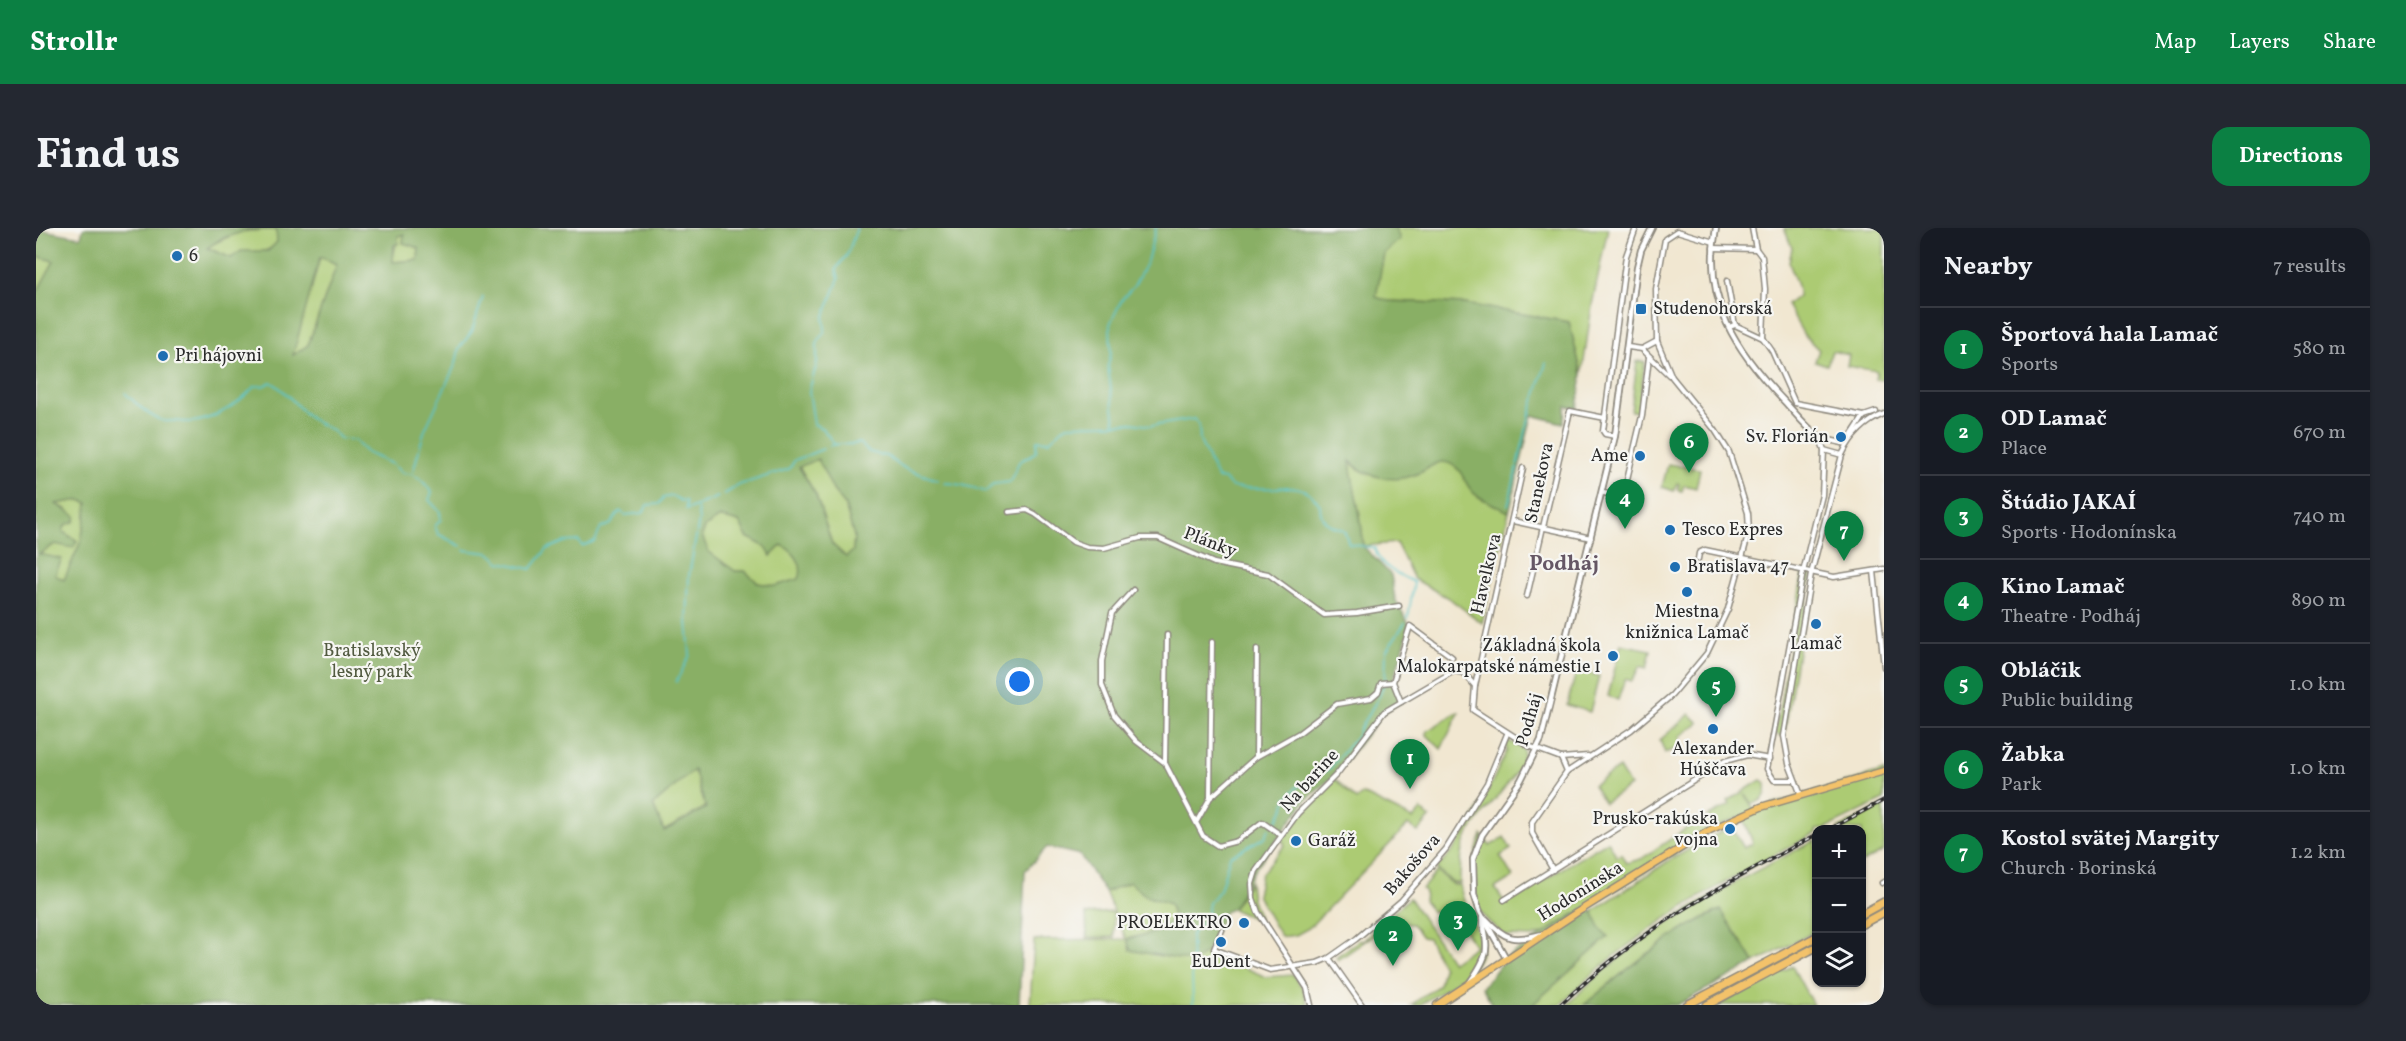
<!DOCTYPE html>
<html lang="en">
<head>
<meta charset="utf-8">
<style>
	:root { --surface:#171b24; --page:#242831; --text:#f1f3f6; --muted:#9ea1a6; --line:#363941; --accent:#0b8043 }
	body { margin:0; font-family:Vollkorn,serif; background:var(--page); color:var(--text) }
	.controls { position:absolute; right:18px; bottom:18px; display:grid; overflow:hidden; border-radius:12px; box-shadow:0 2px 4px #0004 }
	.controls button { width:54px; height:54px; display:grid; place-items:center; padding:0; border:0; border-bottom:2px solid var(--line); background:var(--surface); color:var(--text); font:30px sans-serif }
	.you { position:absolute; left:984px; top:454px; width:21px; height:21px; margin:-15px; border:4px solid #fff; border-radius:50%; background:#1a73e8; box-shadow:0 0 0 9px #1a73e833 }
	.badge { display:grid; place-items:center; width:39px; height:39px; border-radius:50%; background:var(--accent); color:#fff; font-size:20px; font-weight:700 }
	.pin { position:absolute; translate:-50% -50px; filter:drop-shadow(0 2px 3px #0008) }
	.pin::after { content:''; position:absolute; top:32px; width:21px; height:18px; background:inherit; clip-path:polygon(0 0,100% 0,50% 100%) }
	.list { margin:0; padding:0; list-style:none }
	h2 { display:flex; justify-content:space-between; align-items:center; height:78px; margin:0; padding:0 24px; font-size:26px }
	h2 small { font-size:20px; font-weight:400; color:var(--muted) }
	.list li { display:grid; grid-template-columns:39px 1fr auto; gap:18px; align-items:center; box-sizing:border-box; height:84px; padding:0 24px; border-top:2px solid var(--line) }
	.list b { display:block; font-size:22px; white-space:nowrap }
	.list p { margin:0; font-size:20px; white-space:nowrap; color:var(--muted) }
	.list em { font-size:20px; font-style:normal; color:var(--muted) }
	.icon { flex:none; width:33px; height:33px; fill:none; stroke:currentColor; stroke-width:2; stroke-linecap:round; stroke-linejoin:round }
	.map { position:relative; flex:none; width:1848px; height:777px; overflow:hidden; border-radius:18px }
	header { display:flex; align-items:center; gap:36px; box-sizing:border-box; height:84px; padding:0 30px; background:var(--accent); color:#fff }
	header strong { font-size:28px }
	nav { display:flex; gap:33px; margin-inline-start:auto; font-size:21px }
	.intro { display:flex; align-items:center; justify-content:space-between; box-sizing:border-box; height:144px; padding:0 36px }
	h1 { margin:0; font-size:42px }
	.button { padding:15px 27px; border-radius:18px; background:var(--accent); color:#fff; font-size:21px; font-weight:700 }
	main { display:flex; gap:36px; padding:0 36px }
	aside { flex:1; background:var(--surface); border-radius:18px; box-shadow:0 2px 4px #0004 }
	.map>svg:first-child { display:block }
</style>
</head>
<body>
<header>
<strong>Strollr</strong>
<nav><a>Map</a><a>Layers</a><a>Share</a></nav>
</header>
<div class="intro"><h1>Find us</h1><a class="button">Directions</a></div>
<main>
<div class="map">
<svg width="1848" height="777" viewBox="0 0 1848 777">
	<rect width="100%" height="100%" fill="#f6f6f2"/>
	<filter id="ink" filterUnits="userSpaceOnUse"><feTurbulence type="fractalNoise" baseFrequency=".0167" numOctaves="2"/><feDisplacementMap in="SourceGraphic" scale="12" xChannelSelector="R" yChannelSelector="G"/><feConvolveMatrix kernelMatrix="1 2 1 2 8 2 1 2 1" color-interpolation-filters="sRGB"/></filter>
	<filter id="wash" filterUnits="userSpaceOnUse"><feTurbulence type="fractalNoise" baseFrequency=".008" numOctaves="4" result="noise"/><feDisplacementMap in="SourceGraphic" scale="24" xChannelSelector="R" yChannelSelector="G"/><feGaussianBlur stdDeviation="1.35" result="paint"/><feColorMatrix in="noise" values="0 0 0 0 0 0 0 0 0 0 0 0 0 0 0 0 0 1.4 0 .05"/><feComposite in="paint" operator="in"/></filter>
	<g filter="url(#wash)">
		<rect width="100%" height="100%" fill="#f1e7d1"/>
		<!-- green -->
		<g fill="#accb73" stroke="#6c7b4f" stroke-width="1.5">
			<path d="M1359 0H1572L1556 77 1546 147 1533 94 1429 76 1352 73 1339 69 1348 25 1364 11Z"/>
			<path d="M1748 0H1848V152L1840 151 1841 143 1811 138 1813 127 1796 123 1791 137 1779 133 1783 122 1768 107 1751 77 1762 68V61L1753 34 1756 20Z"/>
			<path d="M241 1V14C232 29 208 22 195 30L170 19 203 4Z"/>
			<path d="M369 6 367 15 383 19 382 32 356 34 362 7Z"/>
			<path d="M0 28 18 33 0 66Z"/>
			<path d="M284 29 301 36 272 117 256 128Z"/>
			<path d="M1601 133 1609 134 1602 184 1595 183Z"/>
			<path d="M782 230 797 262 809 277 818 308 817 323 810 329 796 316 780 267 763 238Z"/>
			<path d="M1313 232C1327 250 1360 254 1381 246 1391 243 1398 232 1410 234 1426 238 1428 253 1437 264 1443 272 1463 278 1473 284L1446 395 1414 371 1378 351 1360 315 1327 318C1327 289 1317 261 1313 232Z"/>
			<path d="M1632 236 1664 241 1660 260 1648 257 1646 263 1642 262 1643 256 1641 255 1638 263 1626 259Z"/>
			<path d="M44 272 52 275 45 313 28 353 19 347 2 327 19 316 40 312 27 304 31 281 19 276Z"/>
			<path d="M684 289 703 294 711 309 730 319 735 328 746 316C758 324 769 336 764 351L739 358 722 355 709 343H699L671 323 666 307 670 298Z"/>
			<path d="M1767 344 1775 346 1748 508 1739 506Z"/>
			<path d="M1585 416 1615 422 1611 440 1604 438 1596 453 1589 451 1582 472 1572 468Z"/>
			<path d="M1541 441 1563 448 1554 484 1531 477Z"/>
			<path d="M1422 484 1423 485 1405 521 1390 506 1391 503Z"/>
			<path d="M1654 486 1663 495 1643 509 1646 518 1629 525 1624 512Z"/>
			<path d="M1473 513 1487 521C1493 540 1443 586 1433 605 1425 621 1424 638 1424 655H1417L1400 640C1429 617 1455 556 1471 522L1469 516Z"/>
			<path d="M1583 540 1594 558 1568 575 1557 557Z"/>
			<path d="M658 542 670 579 628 603 617 577Z"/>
			<path d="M1848 543V572L1788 601 1780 602V605C1688 653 1597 702 1524 777H1496L1572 709 1564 700 1557 683 1634 632 1695 598 1708 620 1717 615 1706 588 1685 597 1509 705 1496 709 1469 708C1461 701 1451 693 1445 685 1430 662 1437 629 1446 607L1454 618 1468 609 1475 621 1464 628 1477 649 1459 660 1469 675 1572 613 1581 629 1585 626 1590 635 1605 631 1654 598 1694 577 1692 573 1725 552 1730 556C1732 568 1727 572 1717 576L1709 566 1718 582Z"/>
			<path d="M1299 551 1320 572 1327 566 1377 591 1385 582 1394 590 1382 604 1372 597 1273 700 1260 707 1245 709 1221 667 1225 646 1249 617 1246 612 1267 584Z"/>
			<path d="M1848 578V623L1826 635V602L1801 601Z"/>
			<path d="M1780 612V703L1719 735 1684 682C1634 704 1590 742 1548 777H1531C1602 704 1691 657 1780 612Z"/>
			<path d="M1401 643 1418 657H1424C1427 677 1436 690 1444 709 1456 741 1405 762 1384 777H1375L1403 757 1407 740 1392 710 1386 709 1376 696 1355 695 1302 732 1300 729 1324 712 1326 714 1373 670 1416 734 1439 718 1410 677 1397 685 1388 673 1389 664 1386 661Z"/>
			<path d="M1094 654 1110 668 1134 676 1137 690 1120 704 1091 711 1157 734 1171 723 1230 749 1257 747 1267 760 1272 777H994L998 712 1090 711 1069 664Z"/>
			<path d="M1214 654 1216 672 1223 690 1221 692 1196 681Z"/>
			<path d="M1077 684 1078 709 1051 710 1050 686Z"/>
			<path d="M1756 738 1777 777H1682Z"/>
		</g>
		<!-- forest -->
		<g fill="#89af65" stroke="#5a6d48" stroke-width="1.5" fill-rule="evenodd">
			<path d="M47 0H1359L1364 11 1348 25 1340 69 1352 73 1429 76 1533 94 1546 147 1541 180 1530 178 1527 195 1496 187 1473 284C1462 278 1449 273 1439 266 1427 257 1428 237 1408 234 1398 233 1392 242 1383 245 1360 256 1330 250 1314 233 1317 262 1327 290 1327 318L1355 347 1359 371 1374 398 1357 453 1365 474 1348 484 1298 548 1270 572 1219 641 1196 681 1188 684 1171 723 1158 734 1094 722 1091 711 1120 704 1137 690 1134 676 1110 668 1094 654 1069 664 1044 627 1011 619 989 643 983 777H0V66L18 33 0 28V1L45 9ZM212 2H240L241 14 232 23H205L195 30 171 20 185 11ZM368 6 367 15 383 20 382 32 357 34 358 17 362 16V8ZM284 29 301 36 272 117 257 127ZM782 231 797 262 809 277 818 308 817 323 810 329 796 316 780 267 763 239ZM44 272 52 275 45 313 28 352 19 347 26 331 3 326 19 316 37 320 41 313 27 304 29 297 38 294 40 288 20 276ZM684 289 703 294 711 309 730 319 735 328 746 317C758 324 769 336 763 351L739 358 722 355 709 343H699L672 323 666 307 670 298ZM658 542 670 580 628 603 617 577Z"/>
			<path d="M1685 682 1719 735 1641 777H1548C1590 742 1634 704 1685 682Z"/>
			<path d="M1557 683 1564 700 1572 709 1496 777H1457L1446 759 1470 730 1540 685Z"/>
		</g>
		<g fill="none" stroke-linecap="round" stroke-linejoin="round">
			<!-- stream -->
			<g stroke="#58c6cc" stroke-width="1.5">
				<path d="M89 165C100 175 113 189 128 193 132 194 137 192 141 193 170 199 200 178 219 158H227L235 154C251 163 260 178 274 190 285 199 293 197 305 211L318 212 331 225 356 236 366 245C381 245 387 253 396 264L393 272 404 284 405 292 399 298 402 306 425 318"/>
				<path d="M1079 195 1072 138 1075 125 1074 96 1086 71 1098 58 1111 33 1120 0"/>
				<path d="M798 216 787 201 778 196 773 163 781 135V116L789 102 788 90 803 50 800 41 811 27 821 0"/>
				<path d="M793 218C804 214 812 218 823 215L833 224 850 228 870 241 902 252"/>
				<path d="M377 244 388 204 420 135 423 121 436 103 447 69"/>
				<path d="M908 255C922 255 936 259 950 264L957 256 974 254 983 234 1000 224 1001 212 1013 213 1031 197 1097 195 1115 198 1158 191 1163 197 1164 213 1181 250 1188 251 1196 259C1210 260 1225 261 1239 260 1258 258 1272 258 1284 277 1284 295 1293 297 1308 302L1313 316 1339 320C1341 336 1364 348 1378 354L1372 390"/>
				<path d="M687 267 703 257 753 241 759 232 787 221"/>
				<path d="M1472 277 1494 186 1510 135"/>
				<path d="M428 322 454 325 464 334 495 341 511 321 528 314 543 313 546 318 559 313 565 300 575 296 584 283 589 287 607 285 611 277 623 276 627 270 636 268 646 273H650V282L682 269"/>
				<path d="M640 454 654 427 651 393 653 348 663 292 661 280"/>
				<path d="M1238 597 1249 579 1250 571 1262 558 1294 540 1321 508 1323 501 1343 469 1349 452 1350 423 1369 395"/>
				<path d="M1157 777 1155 708 1163 696 1170 694 1173 675 1184 662 1194 628 1229 609 1233 601"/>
			</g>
		</g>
	</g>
	<g filter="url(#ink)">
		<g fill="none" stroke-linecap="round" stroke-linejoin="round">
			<!-- minor casing -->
			<g stroke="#8e897e" stroke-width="7">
				<g id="minor">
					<path d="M1716 0 1720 21 1726 29 1729 61 1727 110 1736 123 1759 175 1828 188"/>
					<path d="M1677 20 1720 21"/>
					<path d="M1691 53 1699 97"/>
					<path d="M1693 99 1699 97 1727 110"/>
					<path d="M1592 119 1606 121 1621 113"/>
					<path d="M1606 121 1633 147"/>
					<path d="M1579 208 1569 206 1567 203 1590 28 1600 0"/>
					<path d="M1784 210 1811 216"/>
					<path d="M1813 211 1828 188 1840 184"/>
					<path d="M1788 222 1806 227"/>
					<path d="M1487 240 1439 458 1437 482 1493 518 1525 530 1531 544"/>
					<path d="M1567 265 1587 268 1606 188 1613 129"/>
					<path d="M973 284 991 282 999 286 1037 314 1051 319 1068 320 1104 310H1122L1178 335 1232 346 1288 387 1321 385 1363 378"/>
					<path d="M1477 293 1555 310"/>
					<path d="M1662 331 1663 325 1669 322 1798 349 1848 341"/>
					<path d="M1838 343 1848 439"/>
					<path d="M1097 362 1076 385 1066 433V457L1078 487 1100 513 1129 535 1167 608 1182 618 1201 613 1226 594 1245 607"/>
					<path d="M1491 368 1534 183 1569 190"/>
					<path d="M1365 474 1357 454 1374 398 1416 429"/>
					<path d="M1220 529 1221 421"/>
					<path d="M1525 530 1552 528"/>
					<path d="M1129 534 1131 407"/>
					<path d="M1758 552H1738L1731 541 1767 344 1786 267 1788 222 1784 210"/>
					<path d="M1765 567 1753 536 1748 508 1775 346 1806 227C1815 208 1828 194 1848 186"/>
					<path d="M1174 569 1176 414"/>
					<path d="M1161 593 1174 570 1220 529 1263 505 1301 476 1335 470 1342 464 1345 455 1357 454"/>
					<path d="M1517 642 1496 605V594L1531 544 1595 502 1636 467 1671 425 1692 381 1713 304 1712 285 1693 224 1679 202 1636 149 1621 113 1620 61 1629 11 1641 3 1678 14"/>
					<path d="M1846 655 1848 654"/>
					<path d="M1468 672 1689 533 1711 527 1734 531"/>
					<path d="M1186 702 1178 721 1234 742 1281 735 1293 730 1320 711 1365 673 1410 621 1451 555 1471 506"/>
					<path d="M1293 730 1326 777"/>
					<path d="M1275 777 1271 760 1222 684 1217 670 1216 656 1220 643 1262 585 1301 546 1348 484 1418 443 1428 445 1439 458"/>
				</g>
			</g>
			<!-- tertiary casing -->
			<g stroke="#8e897e" stroke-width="8">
				<g id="tertiary">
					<path d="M1680 0C1666 73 1700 123 1748 173 1760 186 1770 199 1784 210"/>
					<path d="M1450 691C1469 712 1478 714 1506 706"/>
					<path d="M1470 730 1444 684 1438 666 1437 631 1446 607 1485 552 1505 512 1579 208 1601 39 1605 22 1616 0"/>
					<path d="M1434 754C1453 727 1453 722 1446 690"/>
				</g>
			</g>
			<!-- primary casing -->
			<g stroke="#8e897e" stroke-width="9">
				<path id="primary" d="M1401 777 1540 685 1674 602 1725 579 1848 543"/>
			</g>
			<!-- motorway casing -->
			<g stroke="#8e897e" stroke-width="10">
				<g id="motorway">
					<path d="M1826 686 1848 674"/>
					<path d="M1826 696 1848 684"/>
					<path d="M1651 777 1780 709"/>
					<path d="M1671 777 1780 719"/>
				</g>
			</g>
			<!-- minor -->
			<use href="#minor" stroke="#fff" stroke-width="4"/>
			<!-- tertiary -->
			<use href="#tertiary" stroke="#fff" stroke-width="4.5"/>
			<!-- primary -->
			<use href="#primary" stroke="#f3c26a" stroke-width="6"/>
			<!-- motorway -->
			<use href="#motorway" stroke="#f3c26a" stroke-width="7"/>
			<!-- rail casing -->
			<g stroke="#2b2b2b" stroke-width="4">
				<g id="rail">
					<path d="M1792 602 1848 572"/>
					<path d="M1524 777C1605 701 1683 658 1780 607"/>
				</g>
			</g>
			<!-- rail -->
			<use href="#rail" stroke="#f6f6f2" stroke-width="1.5" stroke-dasharray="4.5" stroke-linecap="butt"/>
		</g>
	</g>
	<!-- markers -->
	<g fill="#1f6fb2" stroke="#f6f6f2" stroke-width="2">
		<circle cx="141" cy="28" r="6"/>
		<rect x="1599" y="75" width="12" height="12" rx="3"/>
		<circle cx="127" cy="128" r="6"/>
		<circle cx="1805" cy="209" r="6"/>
		<circle cx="1604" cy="228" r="6"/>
		<circle cx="1634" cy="302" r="6"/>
		<circle cx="1639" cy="339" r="6"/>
		<circle cx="1651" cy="364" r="6"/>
		<circle cx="1780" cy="396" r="6"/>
		<circle cx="1577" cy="428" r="6"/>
		<circle cx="1677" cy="501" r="6"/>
		<circle cx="1694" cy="601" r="6"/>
		<circle cx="1260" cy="613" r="6"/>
		<circle cx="1208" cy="695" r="6"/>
		<circle cx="1185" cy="714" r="6"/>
	</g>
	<g text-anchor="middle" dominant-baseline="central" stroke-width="4.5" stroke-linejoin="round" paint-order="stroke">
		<!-- poi labels -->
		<g font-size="18" fill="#2b2b2b" stroke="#f6f6f2" text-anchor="start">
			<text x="153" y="28">6</text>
			<text x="1617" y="81">Studenohorská</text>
			<text x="139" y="128">Pri hájovni</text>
			<text x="1793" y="209" text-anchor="end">Sv. Florián</text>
			<text x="1592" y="228" text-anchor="end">Ame</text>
			<text x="1646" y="302">Tesco Expres</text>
			<text x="1651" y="339">Bratislava 47</text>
			<text x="1651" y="384" text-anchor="middle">Miestna<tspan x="1651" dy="21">knižnica Lamač</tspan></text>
			<text x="1780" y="416" text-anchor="middle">Lamač</text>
			<text x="1565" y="418" text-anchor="end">Základná škola<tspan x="1565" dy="21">Malokarpatské námestie 1</tspan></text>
			<text x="1677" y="521" text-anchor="middle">Alexander<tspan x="1677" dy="21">Húščava</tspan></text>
			<text x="1682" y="591" text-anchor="end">Prusko-rakúska<tspan x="1682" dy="21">vojna</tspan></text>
			<text x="1272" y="613">Garáž</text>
			<text x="1196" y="695" text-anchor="end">PROELEKTRO</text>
			<text x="1185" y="734" text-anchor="middle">EuDent</text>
		</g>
		<!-- street labels -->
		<g font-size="18" fill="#2b2b2b" stroke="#f6f6f2">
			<text transform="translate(1504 255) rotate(-78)">Stanekova</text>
			<text transform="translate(1174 315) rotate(21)">Plánky</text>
			<text transform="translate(1451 346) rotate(-77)">Havelkova</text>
			<text transform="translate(1494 492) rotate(-74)">Podháj</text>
			<text transform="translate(1274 553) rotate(-48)">Na barine</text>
			<text transform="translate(1377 637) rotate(-49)">Bakošova</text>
			<text transform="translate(1545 664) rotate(-32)">Hodonínska</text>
		</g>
		<!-- park labels -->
		<g font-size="18" fill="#525b41" stroke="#f6f6f2">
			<text x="336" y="423">Bratislavský<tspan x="336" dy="21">lesný park</tspan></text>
		</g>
		<!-- quarter labels -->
		<g font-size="21" font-weight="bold" fill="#655765" stroke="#f6f6f2">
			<text x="1528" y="336">Podháj</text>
		</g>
	</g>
</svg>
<div class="controls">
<button>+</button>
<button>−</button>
<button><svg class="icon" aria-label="layers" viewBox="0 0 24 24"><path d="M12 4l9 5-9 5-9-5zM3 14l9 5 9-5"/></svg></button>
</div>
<div class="you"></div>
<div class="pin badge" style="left:1374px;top:561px">1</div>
<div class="pin badge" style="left:1357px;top:738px">2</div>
<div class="pin badge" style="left:1422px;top:723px">3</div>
<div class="pin badge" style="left:1589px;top:301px">4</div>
<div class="pin badge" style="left:1680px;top:489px">5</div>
<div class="pin badge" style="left:1653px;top:245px">6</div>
<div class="pin badge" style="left:1808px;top:333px">7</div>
</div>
<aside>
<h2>Nearby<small>7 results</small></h2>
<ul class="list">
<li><span class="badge">1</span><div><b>Športová hala Lamač</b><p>Sports</p></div><em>580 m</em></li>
<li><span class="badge">2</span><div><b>OD Lamač</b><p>Place</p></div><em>670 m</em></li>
<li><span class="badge">3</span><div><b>Štúdio JAKAÍ</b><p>Sports · Hodonínska</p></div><em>740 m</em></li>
<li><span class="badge">4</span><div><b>Kino Lamač</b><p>Theatre · Podháj</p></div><em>890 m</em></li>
<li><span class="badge">5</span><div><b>Obláčik</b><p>Public building</p></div><em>1.0 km</em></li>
<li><span class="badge">6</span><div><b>Žabka</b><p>Park</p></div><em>1.0 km</em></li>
<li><span class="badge">7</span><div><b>Kostol svätej Margity</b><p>Church · Borinská</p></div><em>1.2 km</em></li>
</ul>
</aside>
</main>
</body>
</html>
